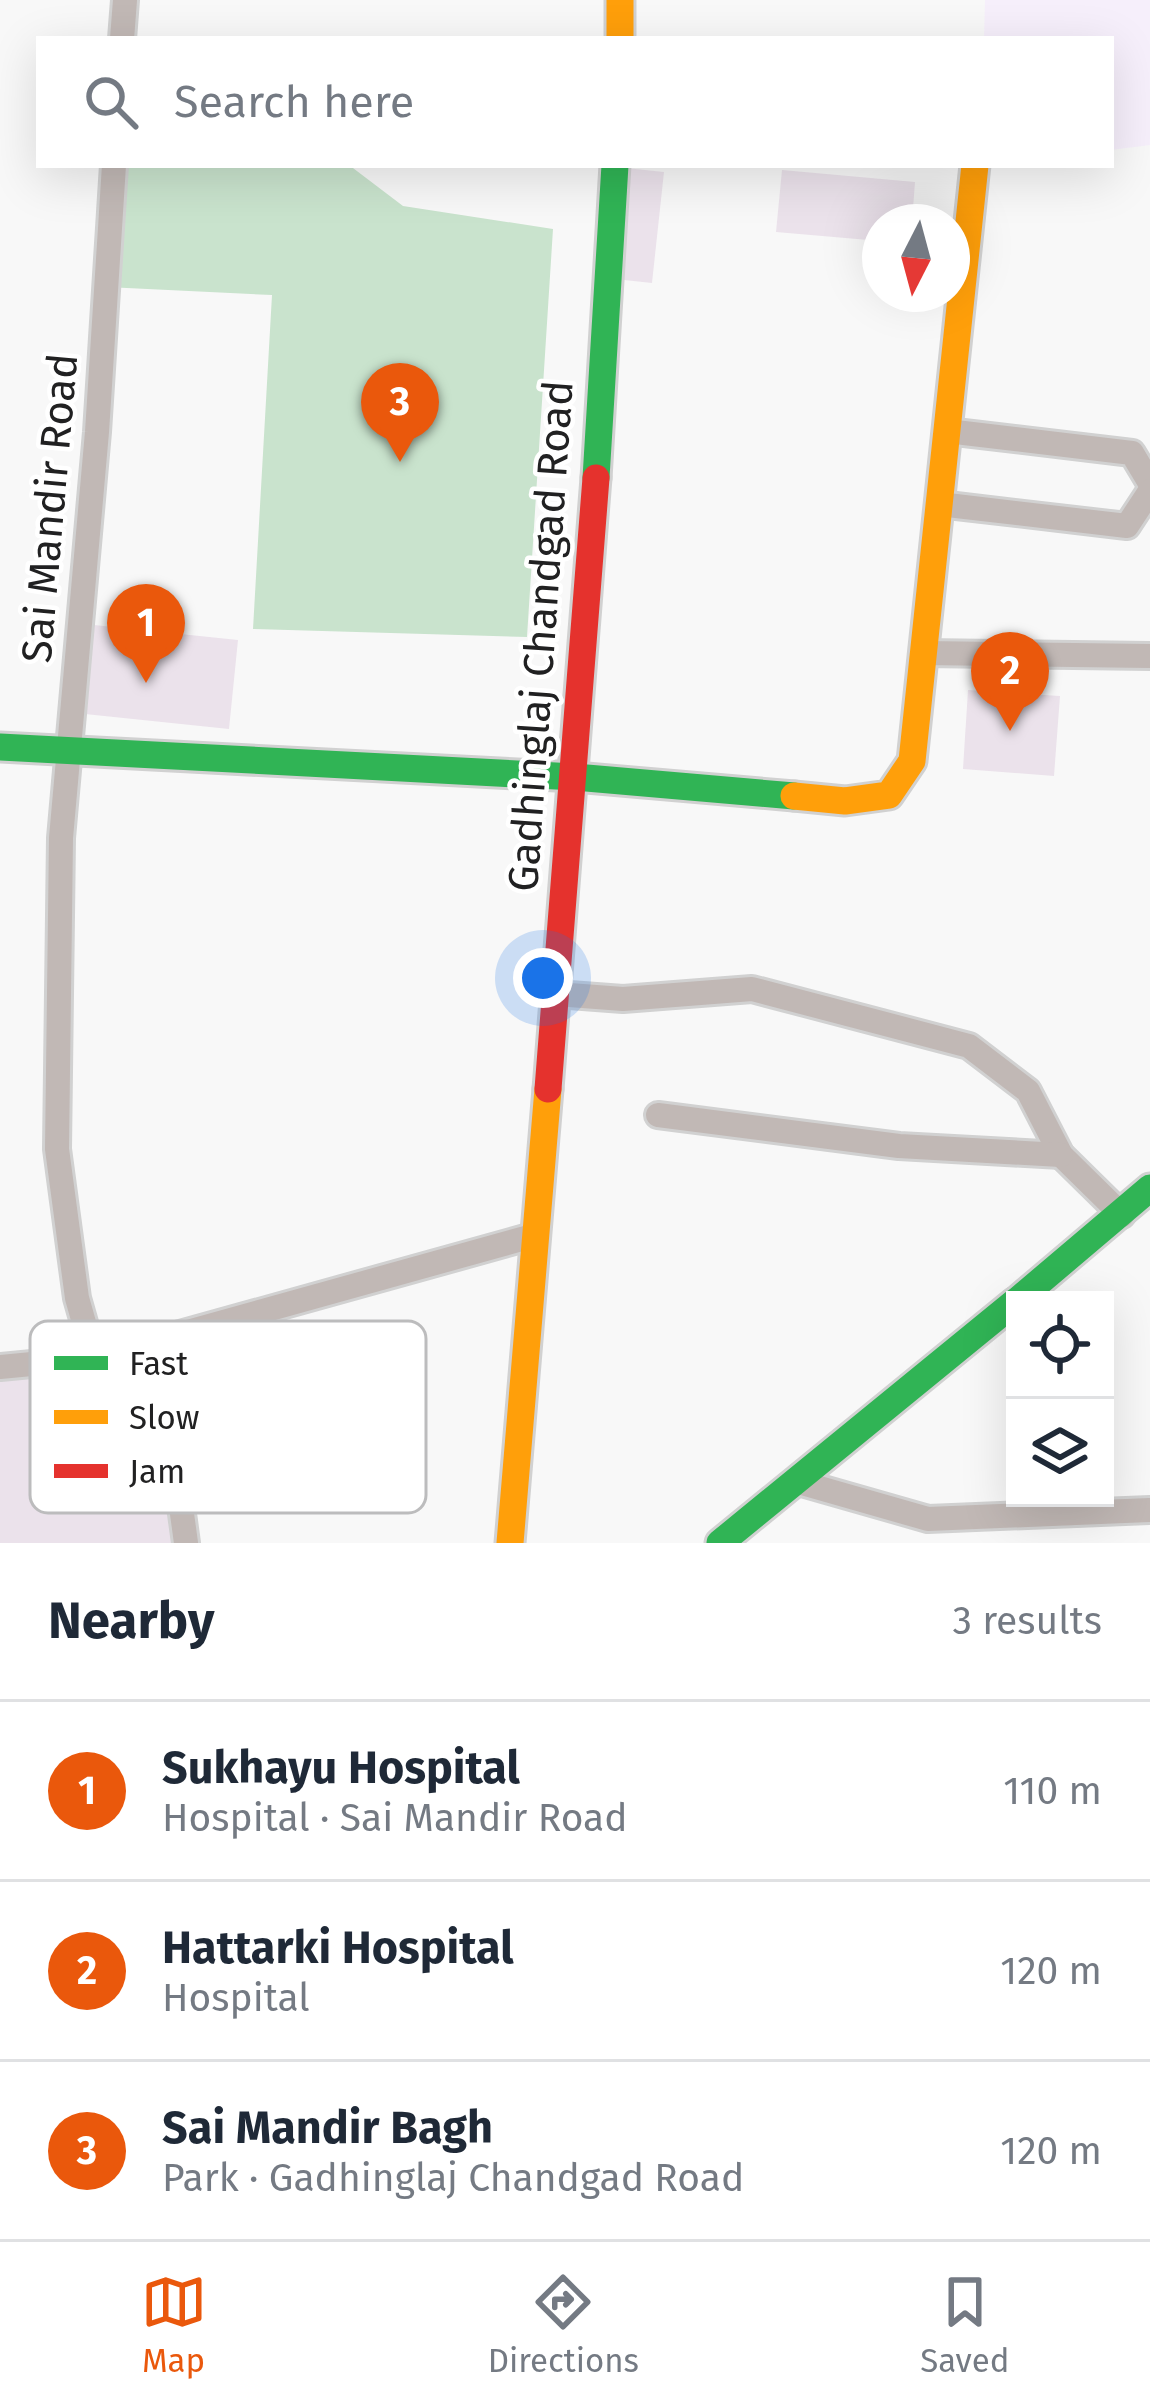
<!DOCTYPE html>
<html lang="en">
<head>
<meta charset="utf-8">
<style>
	:root { --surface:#fff; --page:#f2f2f3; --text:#1f2937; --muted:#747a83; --line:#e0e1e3; --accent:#ea580c }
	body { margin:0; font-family:"Fira Sans",sans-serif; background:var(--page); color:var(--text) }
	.controls { position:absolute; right:36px; bottom:36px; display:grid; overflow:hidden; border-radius:0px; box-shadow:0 12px 48px #0002 }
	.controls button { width:108px; height:108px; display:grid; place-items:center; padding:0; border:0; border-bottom:3px solid var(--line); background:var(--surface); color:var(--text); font:60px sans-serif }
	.compass { position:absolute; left:862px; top:204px; width:108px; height:108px; border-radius:50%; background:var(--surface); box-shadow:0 12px 48px #0002; rotate:186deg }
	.you { position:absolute; left:543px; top:978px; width:42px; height:42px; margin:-30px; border:9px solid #fff; border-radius:50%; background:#1a73e8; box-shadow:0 0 0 18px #1a73e833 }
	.badge { display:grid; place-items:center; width:78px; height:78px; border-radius:50%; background:var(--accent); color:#fff; font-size:39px; font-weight:700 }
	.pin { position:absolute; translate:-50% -99px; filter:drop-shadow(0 3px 6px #0008) }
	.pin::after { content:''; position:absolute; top:63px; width:42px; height:36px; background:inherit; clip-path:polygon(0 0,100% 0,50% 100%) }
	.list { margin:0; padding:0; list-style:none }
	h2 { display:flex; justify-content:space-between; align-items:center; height:156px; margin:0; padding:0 48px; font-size:51px }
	h2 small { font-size:39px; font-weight:400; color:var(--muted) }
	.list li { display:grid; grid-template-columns:78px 1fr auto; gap:36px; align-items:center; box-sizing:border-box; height:180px; padding:0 48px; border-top:3px solid var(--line) }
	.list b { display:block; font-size:45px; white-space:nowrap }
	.list p { margin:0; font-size:39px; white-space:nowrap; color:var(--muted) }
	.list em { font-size:39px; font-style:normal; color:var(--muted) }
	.icon { flex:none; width:66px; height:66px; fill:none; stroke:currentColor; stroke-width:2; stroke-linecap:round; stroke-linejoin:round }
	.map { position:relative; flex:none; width:1150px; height:1543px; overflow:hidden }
	.search { position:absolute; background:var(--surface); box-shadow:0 12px 48px #0002; left:36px; right:36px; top:36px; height:132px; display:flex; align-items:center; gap:30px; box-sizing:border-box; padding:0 42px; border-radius:0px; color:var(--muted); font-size:45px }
	.sheet { height:696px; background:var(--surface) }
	nav { display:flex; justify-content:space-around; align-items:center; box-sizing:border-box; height:168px; border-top:3px solid var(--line); background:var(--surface); font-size:33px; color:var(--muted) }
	nav a { display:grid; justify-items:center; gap:6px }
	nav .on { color:var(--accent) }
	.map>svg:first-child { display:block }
</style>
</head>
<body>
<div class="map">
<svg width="1150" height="1543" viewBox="0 0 1150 1543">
	<rect width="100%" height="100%" fill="#f8f8f8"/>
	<!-- education -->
	<path fill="#f6effb" d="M985 0H1150V145L1111 150V39H984Z"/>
	<!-- green -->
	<path fill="#c9e3cd" d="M114 165H349L403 206 553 229 527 637 253 629 272 295 106 287Z"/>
	<!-- building -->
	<g fill="#ebe2eb">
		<path d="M626 168 664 172 652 283 615 279Z"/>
		<path d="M782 170 915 182 912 222H880V241L776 232Z"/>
		<path d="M94 625 238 640 229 729 85 714Z"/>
		<path d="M968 690 1060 696 1054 776 963 769Z"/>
		<path d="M94 1358 159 1423 186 1543H0V1367Z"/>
	</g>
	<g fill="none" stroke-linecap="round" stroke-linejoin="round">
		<!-- street casing -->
		<g stroke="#d1d1d1" stroke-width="30">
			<g id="street">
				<path d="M122 39 125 0"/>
				<path d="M947 431 1132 453 1150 483"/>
				<path d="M939 504 1127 526 1150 491"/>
				<path d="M923 653 1150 656"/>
				<path d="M556 994 623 999 752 989 969 1046 1028 1091 1061 1155 1122 1215"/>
				<path d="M658 1115 899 1146 1061 1155"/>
				<path d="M94 1358 77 1298 57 1149 61 838 97 432 114 165"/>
				<path d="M94 1358C174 1427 172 1441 186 1543"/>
				<path d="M0 1367 94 1358 536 1235"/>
				<path d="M795 1481 928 1519 1150 1510"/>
			</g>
		</g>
		<!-- fast casing -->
		<g stroke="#d1d1d1" stroke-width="33">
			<g id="fast">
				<path d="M596 478 615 165"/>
				<path d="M0 747 575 777 794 796"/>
				<path d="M1018 1300 1150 1188"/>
				<path d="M720 1543 1015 1302"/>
			</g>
		</g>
		<!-- slow casing -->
		<g stroke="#d1d1d1" stroke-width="33">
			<g id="slow">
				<path d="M620 0V39"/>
				<path d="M794 796 845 801 889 795 912 761 975 165"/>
				<path d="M510 1543 548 1089"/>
			</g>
		</g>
		<!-- jam casing -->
		<g stroke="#d1d1d1" stroke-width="33">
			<path id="jam" d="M548 1089 596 478"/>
		</g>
		<!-- street -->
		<use href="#street" stroke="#c1b8b5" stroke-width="24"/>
		<!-- fast -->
		<use href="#fast" stroke="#30b455" stroke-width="27"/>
		<!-- slow -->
		<use href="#slow" stroke="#ff9f0a" stroke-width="27"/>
		<!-- jam -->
		<use href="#jam" stroke="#e5322d" stroke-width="27"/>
	</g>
	<g text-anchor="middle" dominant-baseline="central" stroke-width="9" stroke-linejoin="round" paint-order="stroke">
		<!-- street labels -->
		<g font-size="42" fill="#212122" stroke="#fff">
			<text transform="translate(50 508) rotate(-85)">Sai Mandir Road</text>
			<text transform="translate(541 636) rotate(-86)">Gadhinglaj Chandgad Road</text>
		</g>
	</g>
	<!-- legend -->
	<rect x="30" y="1321" width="396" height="192" rx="18" fill="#fff" stroke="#bcbcbd" stroke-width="3"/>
	<rect x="54" y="1356" width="54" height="14" fill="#30b455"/>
	<rect x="54" y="1410" width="54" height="14" fill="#ff9f0a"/>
	<rect x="54" y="1464" width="54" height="14" fill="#e5322d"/>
	<g font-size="33" fill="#212122">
		<text x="129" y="1375">Fast</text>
		<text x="129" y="1429">Slow</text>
		<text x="129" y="1483">Jam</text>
	</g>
</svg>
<div class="controls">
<button><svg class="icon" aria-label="locate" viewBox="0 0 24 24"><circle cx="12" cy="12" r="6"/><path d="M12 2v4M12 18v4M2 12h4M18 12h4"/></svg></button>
<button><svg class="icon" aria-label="layers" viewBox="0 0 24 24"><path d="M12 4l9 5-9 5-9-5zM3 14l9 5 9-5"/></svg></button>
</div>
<svg class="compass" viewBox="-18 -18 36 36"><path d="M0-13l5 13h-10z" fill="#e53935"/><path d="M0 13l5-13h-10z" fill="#747a83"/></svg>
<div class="you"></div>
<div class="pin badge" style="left:146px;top:683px">1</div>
<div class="pin badge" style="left:1010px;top:731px">2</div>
<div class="pin badge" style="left:400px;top:462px">3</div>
<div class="search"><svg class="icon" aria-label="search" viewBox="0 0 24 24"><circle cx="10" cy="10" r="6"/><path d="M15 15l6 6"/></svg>Search here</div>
</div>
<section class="sheet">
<h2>Nearby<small>3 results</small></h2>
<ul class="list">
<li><span class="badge">1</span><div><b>Sukhayu Hospital</b><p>Hospital · Sai Mandir Road</p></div><em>110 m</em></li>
<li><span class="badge">2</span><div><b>Hattarki Hospital</b><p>Hospital</p></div><em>120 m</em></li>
<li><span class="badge">3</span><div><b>Sai Mandir Bagh</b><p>Park · Gadhinglaj Chandgad Road</p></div><em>120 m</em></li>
</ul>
</section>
<nav>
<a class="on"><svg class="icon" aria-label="map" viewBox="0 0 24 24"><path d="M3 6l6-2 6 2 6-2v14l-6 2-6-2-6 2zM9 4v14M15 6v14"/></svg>Map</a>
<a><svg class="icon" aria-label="directions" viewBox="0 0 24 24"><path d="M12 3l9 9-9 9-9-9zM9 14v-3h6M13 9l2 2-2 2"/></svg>Directions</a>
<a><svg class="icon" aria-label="saved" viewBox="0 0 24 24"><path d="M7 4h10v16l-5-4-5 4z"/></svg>Saved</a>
</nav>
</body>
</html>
